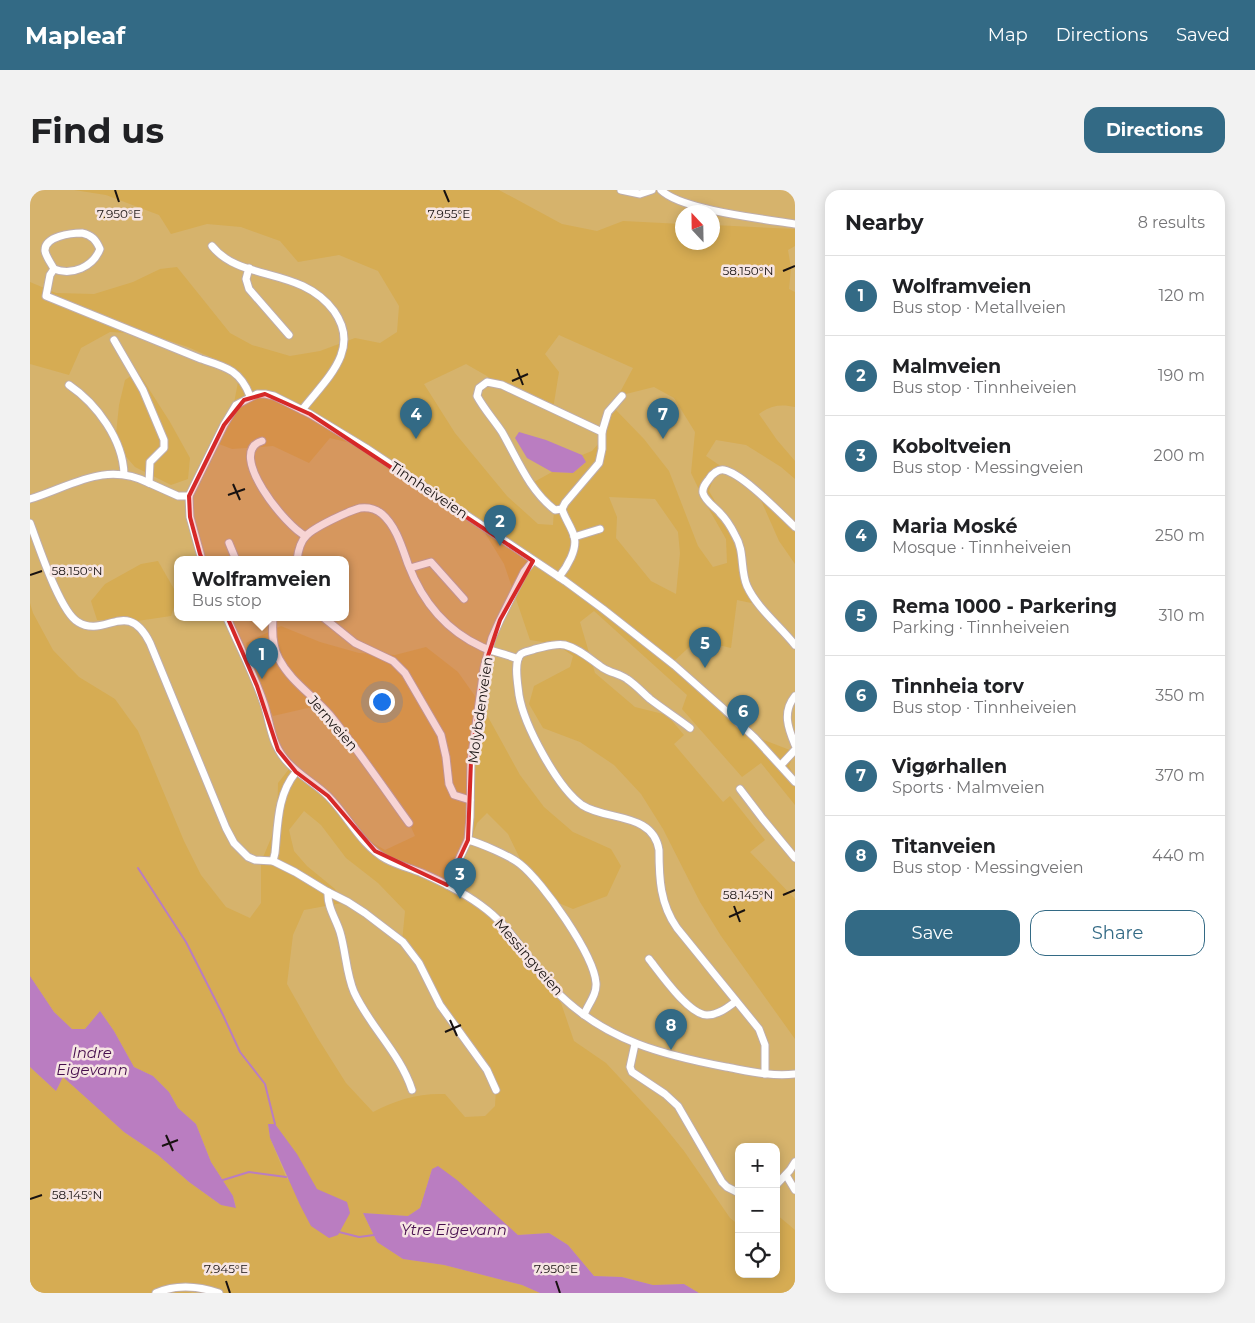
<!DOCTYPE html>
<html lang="en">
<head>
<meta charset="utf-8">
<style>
	:root { --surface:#fff; --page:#f2f2f2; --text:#202124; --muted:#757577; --line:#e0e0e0; --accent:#336a85 }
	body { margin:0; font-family:Montserrat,sans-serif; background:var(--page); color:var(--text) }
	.controls { position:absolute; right:15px; bottom:15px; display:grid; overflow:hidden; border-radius:10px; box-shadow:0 2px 12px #0003 }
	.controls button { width:45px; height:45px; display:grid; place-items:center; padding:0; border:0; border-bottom:1px solid var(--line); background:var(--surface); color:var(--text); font:25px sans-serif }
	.compass { position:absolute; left:645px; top:15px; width:45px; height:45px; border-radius:50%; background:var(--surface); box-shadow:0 2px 12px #0003; rotate:338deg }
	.you { position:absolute; left:351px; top:511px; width:18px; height:18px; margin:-12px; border:4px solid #fff; border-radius:50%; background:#1a73e8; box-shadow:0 0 0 8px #1a73e833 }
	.badge { display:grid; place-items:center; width:32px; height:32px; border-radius:50%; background:var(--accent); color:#fff; font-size:16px; font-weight:700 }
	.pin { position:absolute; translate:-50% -41px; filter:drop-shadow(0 1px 2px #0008) }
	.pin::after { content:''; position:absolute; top:26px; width:18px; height:15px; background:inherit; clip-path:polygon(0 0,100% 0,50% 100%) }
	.popup { position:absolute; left:144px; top:366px; width:175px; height:65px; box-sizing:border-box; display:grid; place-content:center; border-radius:10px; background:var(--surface); filter:drop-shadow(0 1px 4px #0005); font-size:16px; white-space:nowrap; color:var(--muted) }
	.popup b { font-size:19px; color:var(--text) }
	.popup::after { content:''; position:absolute; left:50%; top:100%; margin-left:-10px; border:10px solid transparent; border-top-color:var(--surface) }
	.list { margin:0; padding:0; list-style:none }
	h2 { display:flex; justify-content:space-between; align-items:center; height:65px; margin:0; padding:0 20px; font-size:21px }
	h2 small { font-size:16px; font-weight:400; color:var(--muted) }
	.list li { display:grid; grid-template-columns:32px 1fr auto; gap:15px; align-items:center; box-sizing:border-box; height:80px; padding:0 20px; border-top:1px solid var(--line) }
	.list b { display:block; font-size:19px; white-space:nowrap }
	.list p { margin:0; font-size:16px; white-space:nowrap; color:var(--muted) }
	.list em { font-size:16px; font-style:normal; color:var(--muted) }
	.actions { display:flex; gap:10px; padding:15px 20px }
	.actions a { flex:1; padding:11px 0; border:1px solid var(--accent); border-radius:15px; text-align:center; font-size:18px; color:var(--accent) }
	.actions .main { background:var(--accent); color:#fff }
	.icon { flex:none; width:28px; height:28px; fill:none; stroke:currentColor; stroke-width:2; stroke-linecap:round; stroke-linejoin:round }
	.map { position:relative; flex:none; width:765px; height:1103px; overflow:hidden; border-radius:15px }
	header { display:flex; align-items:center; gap:30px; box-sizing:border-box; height:70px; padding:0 25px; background:var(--accent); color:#fff }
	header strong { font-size:24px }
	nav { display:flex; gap:28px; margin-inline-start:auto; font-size:18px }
	.intro { display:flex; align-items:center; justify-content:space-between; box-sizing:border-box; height:120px; padding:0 30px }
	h1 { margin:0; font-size:35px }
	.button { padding:12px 22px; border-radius:15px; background:var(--accent); color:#fff; font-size:18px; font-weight:700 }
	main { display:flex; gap:30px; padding:0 30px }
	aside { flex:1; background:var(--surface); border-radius:15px; box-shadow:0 2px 12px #0003 }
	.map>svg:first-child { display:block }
</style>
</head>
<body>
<header>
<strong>Mapleaf</strong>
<nav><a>Map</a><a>Directions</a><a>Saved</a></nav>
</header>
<div class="intro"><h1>Find us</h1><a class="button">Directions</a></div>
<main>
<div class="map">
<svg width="765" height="1103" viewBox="0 0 765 1103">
	<rect width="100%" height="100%" fill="#f6e5e3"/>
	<!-- green -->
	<path fill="#d6b36c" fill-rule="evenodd" d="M0 0H765V1103H0ZM652 22H682V52H652ZM148 370H316V428H148ZM709 957H746V1084H709Z"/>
	<!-- forest -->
	<g fill="#d6ac53" fill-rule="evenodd">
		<path d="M44 0H469L532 34 567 41 593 31 652 34V52H682L683 35 765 39V56L758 60 761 78 759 99 765 102V217C752 214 740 215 729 224L747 250 765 271V289L751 277 716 255 686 250 676 266 692 277 684 287 679 301 712 357 715 385 726 414 707 410 701 458 667 450 644 471 658 493 713 542 765 562 759 576 765 588V615L731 573 712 587 652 519 657 505 564 421 550 432 565 483 605 517 637 525 654 545 644 554 693 612 700 606 735 650 720 662 765 709V849L691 746 670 712 633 639 611 604 584 575 550 552 513 538 499 514 504 496 540 477 543 466 526 454 500 450 474 374 455 343 424 316 357 273 321 253 300 248 279 273 243 256 202 259 189 254 203 218 209 187 194 173 158 157 119 144 80 142 51 158 39 185 0 174V92L26 103 64 104 103 92 130 79 147 77 200 143 222 155 260 166 290 161 325 148 350 153 367 142 369 116 348 81 309 65 268 72 250 51 211 37 177 34 141 44 129 25 76 5ZM529 145 603 178 588 206 624 197 644 208 665 242 661 283 676 314 696 349 697 373 683 377 668 356 639 281 614 249 585 219V210L576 227 575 246 562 261 552 265 555 273 543 283 522 282 504 292 524 319 523 335 508 334 477 306 425 243 394 194 436 174 457 186 466 197 491 204 523 219 529 182 515 164ZM579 307 625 309 648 342 650 363 646 404 621 391 586 348 587 327Z"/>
		<path d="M104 184 110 185 140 232 160 268 158 289 141 295 105 277 85 254 89 215 95 190Z"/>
		<path d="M726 299 765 333V374L749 351Z"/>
		<path d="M128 371 148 406 141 426 107 431 67 430 61 411 75 394 111 374Z"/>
		<path d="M0 413 3 423 23 460 49 487 85 509 108 541 154 651 171 685 196 717 220 728 231 713V672L247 634 248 593 259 579 279 585 331 646 355 660 385 646 372 617 297 524 282 517 243 526 225 490 216 453 251 436 290 452 329 463 365 465 396 457 428 482 452 516 490 585 514 617 543 642 581 659 591 676 577 706 543 719 524 711 496 681 478 644 457 623 447 633 434 671 435 699 464 725 515 783 531 813 544 851 576 873 629 930 654 961 700 1028 709 1035V1084H746V1024L765 1040V1103H669L654 1094 623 1095 592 1087 564 1086 538 1055 519 1043 488 1045 458 1019 402 979 390 1018 378 1026 333 1023 347 1052 373 1069 414 1075 492 1095 510 1103H171L167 1101 158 1103H0V877L26 901 33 887 94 942 128 965 159 992 191 1015 206 1017 203 1006 181 972 166 934 148 918 139 902 123 886 104 877 84 841 70 821 55 839H42L24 822 0 786ZM274 621 291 635 316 668 348 693 375 721 372 752 400 791 466 897 465 916 455 926 435 927 415 904C388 903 366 910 343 922L316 893 287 847 257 794 263 745 274 720 312 713 305 699 277 676 264 661 259 640ZM238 934H245C270 968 290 1004 309 1042L308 1045 256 987 240 948Z"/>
	</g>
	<!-- water -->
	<g fill="#ba7dc1">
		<path d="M489 242 516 250 552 265 556 272 543 283 522 282 497 268 485 248Z"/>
		<path d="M0 786 24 822 42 839H55L70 821 84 841 104 877 123 886 139 902 148 918 166 934 181 972 203 1006 206 1018 191 1015 159 992 128 965 94 942 33 887 26 901 0 877Z"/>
		<path d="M238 934H245L267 964 287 999 317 1012 320 1023 308 1045 299 1048 281 1036 270 1015 240 948Z"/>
		<path d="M408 976 427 990 488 1045 519 1043 538 1055 564 1086 592 1087 623 1095 654 1094 669 1103H510L492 1095 414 1075 373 1069 347 1052 333 1023 378 1026 390 1018 402 979Z"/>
	</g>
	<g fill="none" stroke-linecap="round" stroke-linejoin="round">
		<!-- stream -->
		<g stroke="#ba7dc1" stroke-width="2">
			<path d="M108 678 156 752 193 825 210 862 235 894 245 934"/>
			<path d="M193 990 219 982 256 987"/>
			<path d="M309 1042 329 1047 344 1045"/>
		</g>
		<!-- minor casing -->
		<g stroke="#beaeac" stroke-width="9">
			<g id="minor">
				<path d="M591 0 610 4 622 0"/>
				<path d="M631 0C651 20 734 29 765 34"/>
				<path d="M52 43C62 45 66 50 70 59 63 77 42 86 24 79 21 73 16 67 15 61 14 46 42 43 52 43Z"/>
				<path d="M182 56C210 92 271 76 304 121 332 160 295 190 272 220"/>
				<path d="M219 78 216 89 219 99 259 145"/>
				<path d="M24 79 20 85 16 106 171 169C196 177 210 180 220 206"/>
				<path d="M39 195C67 214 93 250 94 284"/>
				<path d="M232 251C195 262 257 338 276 346"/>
				<path d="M119 293 148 306H159"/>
				<path d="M0 309C42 296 75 271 119 293L120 272 134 258V250L113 200 84 150"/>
				<path d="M532 319 525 320C499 300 488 270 472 242 464 230 454 219 447 206L449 198 457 192 472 195 572 242"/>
				<path d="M0 333C8 354 30 422 48 432 75 449 97 407 120 453L196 638 204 653 218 667 225 670 243 671 265 682 298 702 318 712 335 723 373 752 389 773 410 815 457 880 466 900"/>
				<path d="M765 337C751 324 712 283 694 280 688 279 682 284 679 289 676 293 672 297 673 303 675 311 685 317 690 323 696 329 701 337 705 345 715 361 710 380 717 396 727 418 750 436 765 455"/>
				<path d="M544 347 570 339"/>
				<path d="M199 353 206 370"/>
				<path d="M172 370 160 327 159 306 194 235 206 215 227 204H235L244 206 280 224 336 258 535 391 573 419 644 475 695 520 725 548 765 592"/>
				<path d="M267 370C268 362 270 352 276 346 284 337 319 321 330 318 338 317 346 319 352 324 366 336 372 357 378 374 392 411 415 440 452 457 463 462 476 464 488 469"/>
				<path d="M380 378 401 372 434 409"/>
				<path d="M529 387C537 377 548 359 544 346 541 336 535 329 532 319L535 313 569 273 572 259V242L578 222 592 206"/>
				<path d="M197 428C209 456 224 484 234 514 240 532 241 552 254 568 266 584 284 592 298 606 318 626 331 655 356 669 367 675 380 678 392 683 415 693 437 704 457 720 486 743 503 779 530 805 578 851 633 865 696 877 718 881 742 887 765 884"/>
				<path d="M243 428C242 442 242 456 249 469 261 492 283 505 300 525 328 560 353 597 379 633"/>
				<path d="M294 428 325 453 363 471 375 483 411 545 416 567 419 594 424 605 440 610"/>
				<path d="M765 506C752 522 758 538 765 555"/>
				<path d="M660 538C647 528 633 519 620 509 613 503 606 495 597 489 590 484 581 483 573 478 561 470 550 459 535 455 525 453 515 457 505 459 501 461 495 461 491 464 483 471 488 495 489 505 494 535 527 597 552 615 576 631 623 622 629 660 629 688 630 714 647 738L729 839 735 855V884"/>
				<path d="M751 575 765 560"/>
				<path d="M710 599 732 628 765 668"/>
				<path d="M438 650 440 627 441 571 454 478 462 448 470 430 494 382 503 371"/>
				<path d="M243 671 245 663C248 634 247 605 266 582"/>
				<path d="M417 695 438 650C450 653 480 666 490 674 513 692 564 765 566 793 567 805 558 814 554 825"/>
				<path d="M298 702C297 717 306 729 310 742 316 762 316 783 324 802 340 837 370 863 382 900"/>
				<path d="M619 769C630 783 659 825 677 825 688 825 697 818 705 812"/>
				<path d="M605 854 600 877 602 882 635 904 648 916 692 992 697 997 709 1003"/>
				<path d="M756 985 765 1000"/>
				<path d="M746 995 760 980 765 972"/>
				<path d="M126 1103C147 1094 168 1096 189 1103"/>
			</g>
		</g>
		<!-- minor -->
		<use href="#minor" stroke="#fff" stroke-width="7"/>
	</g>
	<!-- marked area -->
	<path fill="#d62828" fill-opacity="0.2" stroke="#d62828" stroke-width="4" stroke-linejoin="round" d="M235 204 280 224 503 371 470 430 454 478 441 571 438 650 417 695 345 661 298 606 266 582 248 560 227 496 170 364 160 327 159 306 194 235 214 210Z"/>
	<!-- ticks -->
	<path fill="none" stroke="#181211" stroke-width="2" d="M85 0 89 12M414 0 419 12M753 81 765 76M487 179 493 195M482 191 498 184M203 294 210 310M198 305 215 299M0 385 12 381M753 705 765 700M704 716 710 732M699 727 715 720M420 830 427 846M415 842 431 835M136 945 143 961M132 956 148 950M0 1009 12 1005M196 1091 200 1103M526 1091 530 1103"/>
	<g text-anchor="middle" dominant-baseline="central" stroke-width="5" stroke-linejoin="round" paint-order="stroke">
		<!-- street labels -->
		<g font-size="14" fill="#181211" stroke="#f6e5e3">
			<text transform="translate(399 300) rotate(34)">Tinnheiveien</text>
			<text transform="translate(450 520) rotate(-82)">Molybdenveien</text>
			<text transform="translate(303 533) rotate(49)">Jernveien</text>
			<text transform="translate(499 767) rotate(49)">Messingveien</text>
		</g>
		<!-- water labels -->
		<g font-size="15" font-style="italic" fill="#460e4d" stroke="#f6e5e3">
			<text x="62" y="862">Indre<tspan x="62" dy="17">Eigevann</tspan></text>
			<text x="424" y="1039">Ytre Eigevann</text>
		</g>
	</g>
	<g font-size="12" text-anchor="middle" fill="#181211" stroke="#f6e5e3" stroke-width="5" stroke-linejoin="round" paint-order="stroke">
		<text x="89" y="28">7.950°E</text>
		<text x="419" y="28">7.955°E</text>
		<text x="718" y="85">58.150°N</text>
		<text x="47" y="385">58.150°N</text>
		<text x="718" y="709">58.145°N</text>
		<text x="47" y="1009">58.145°N</text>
		<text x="196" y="1083">7.945°E</text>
		<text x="526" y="1083">7.950°E</text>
	</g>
</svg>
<div class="controls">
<button>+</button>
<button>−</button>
<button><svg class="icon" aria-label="locate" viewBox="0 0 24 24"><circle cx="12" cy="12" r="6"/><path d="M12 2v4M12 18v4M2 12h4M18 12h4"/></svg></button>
</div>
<svg class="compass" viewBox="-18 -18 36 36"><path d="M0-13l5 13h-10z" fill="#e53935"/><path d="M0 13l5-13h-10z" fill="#757577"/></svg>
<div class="you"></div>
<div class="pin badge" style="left:232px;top:489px">1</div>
<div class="popup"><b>Wolframveien</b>Bus stop</div>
<div class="pin badge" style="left:470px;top:356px">2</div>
<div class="pin badge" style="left:430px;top:709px">3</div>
<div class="pin badge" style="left:386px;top:249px">4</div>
<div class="pin badge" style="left:675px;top:478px">5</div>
<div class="pin badge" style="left:713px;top:546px">6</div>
<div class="pin badge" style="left:633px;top:249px">7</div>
<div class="pin badge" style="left:641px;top:860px">8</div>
</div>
<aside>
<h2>Nearby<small>8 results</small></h2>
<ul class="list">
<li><span class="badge">1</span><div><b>Wolframveien</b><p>Bus stop · Metallveien</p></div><em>120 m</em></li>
<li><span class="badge">2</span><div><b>Malmveien</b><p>Bus stop · Tinnheiveien</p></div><em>190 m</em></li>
<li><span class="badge">3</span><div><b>Koboltveien</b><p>Bus stop · Messingveien</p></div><em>200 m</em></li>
<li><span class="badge">4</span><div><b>Maria Moské</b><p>Mosque · Tinnheiveien</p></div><em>250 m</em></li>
<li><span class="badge">5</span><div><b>Rema 1000 - Parkering</b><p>Parking · Tinnheiveien</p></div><em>310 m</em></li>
<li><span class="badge">6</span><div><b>Tinnheia torv</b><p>Bus stop · Tinnheiveien</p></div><em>350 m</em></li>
<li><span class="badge">7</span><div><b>Vigørhallen</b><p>Sports · Malmveien</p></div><em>370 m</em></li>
<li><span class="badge">8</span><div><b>Titanveien</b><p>Bus stop · Messingveien</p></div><em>440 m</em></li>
</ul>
<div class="actions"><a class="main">Save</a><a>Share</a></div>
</aside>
</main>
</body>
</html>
